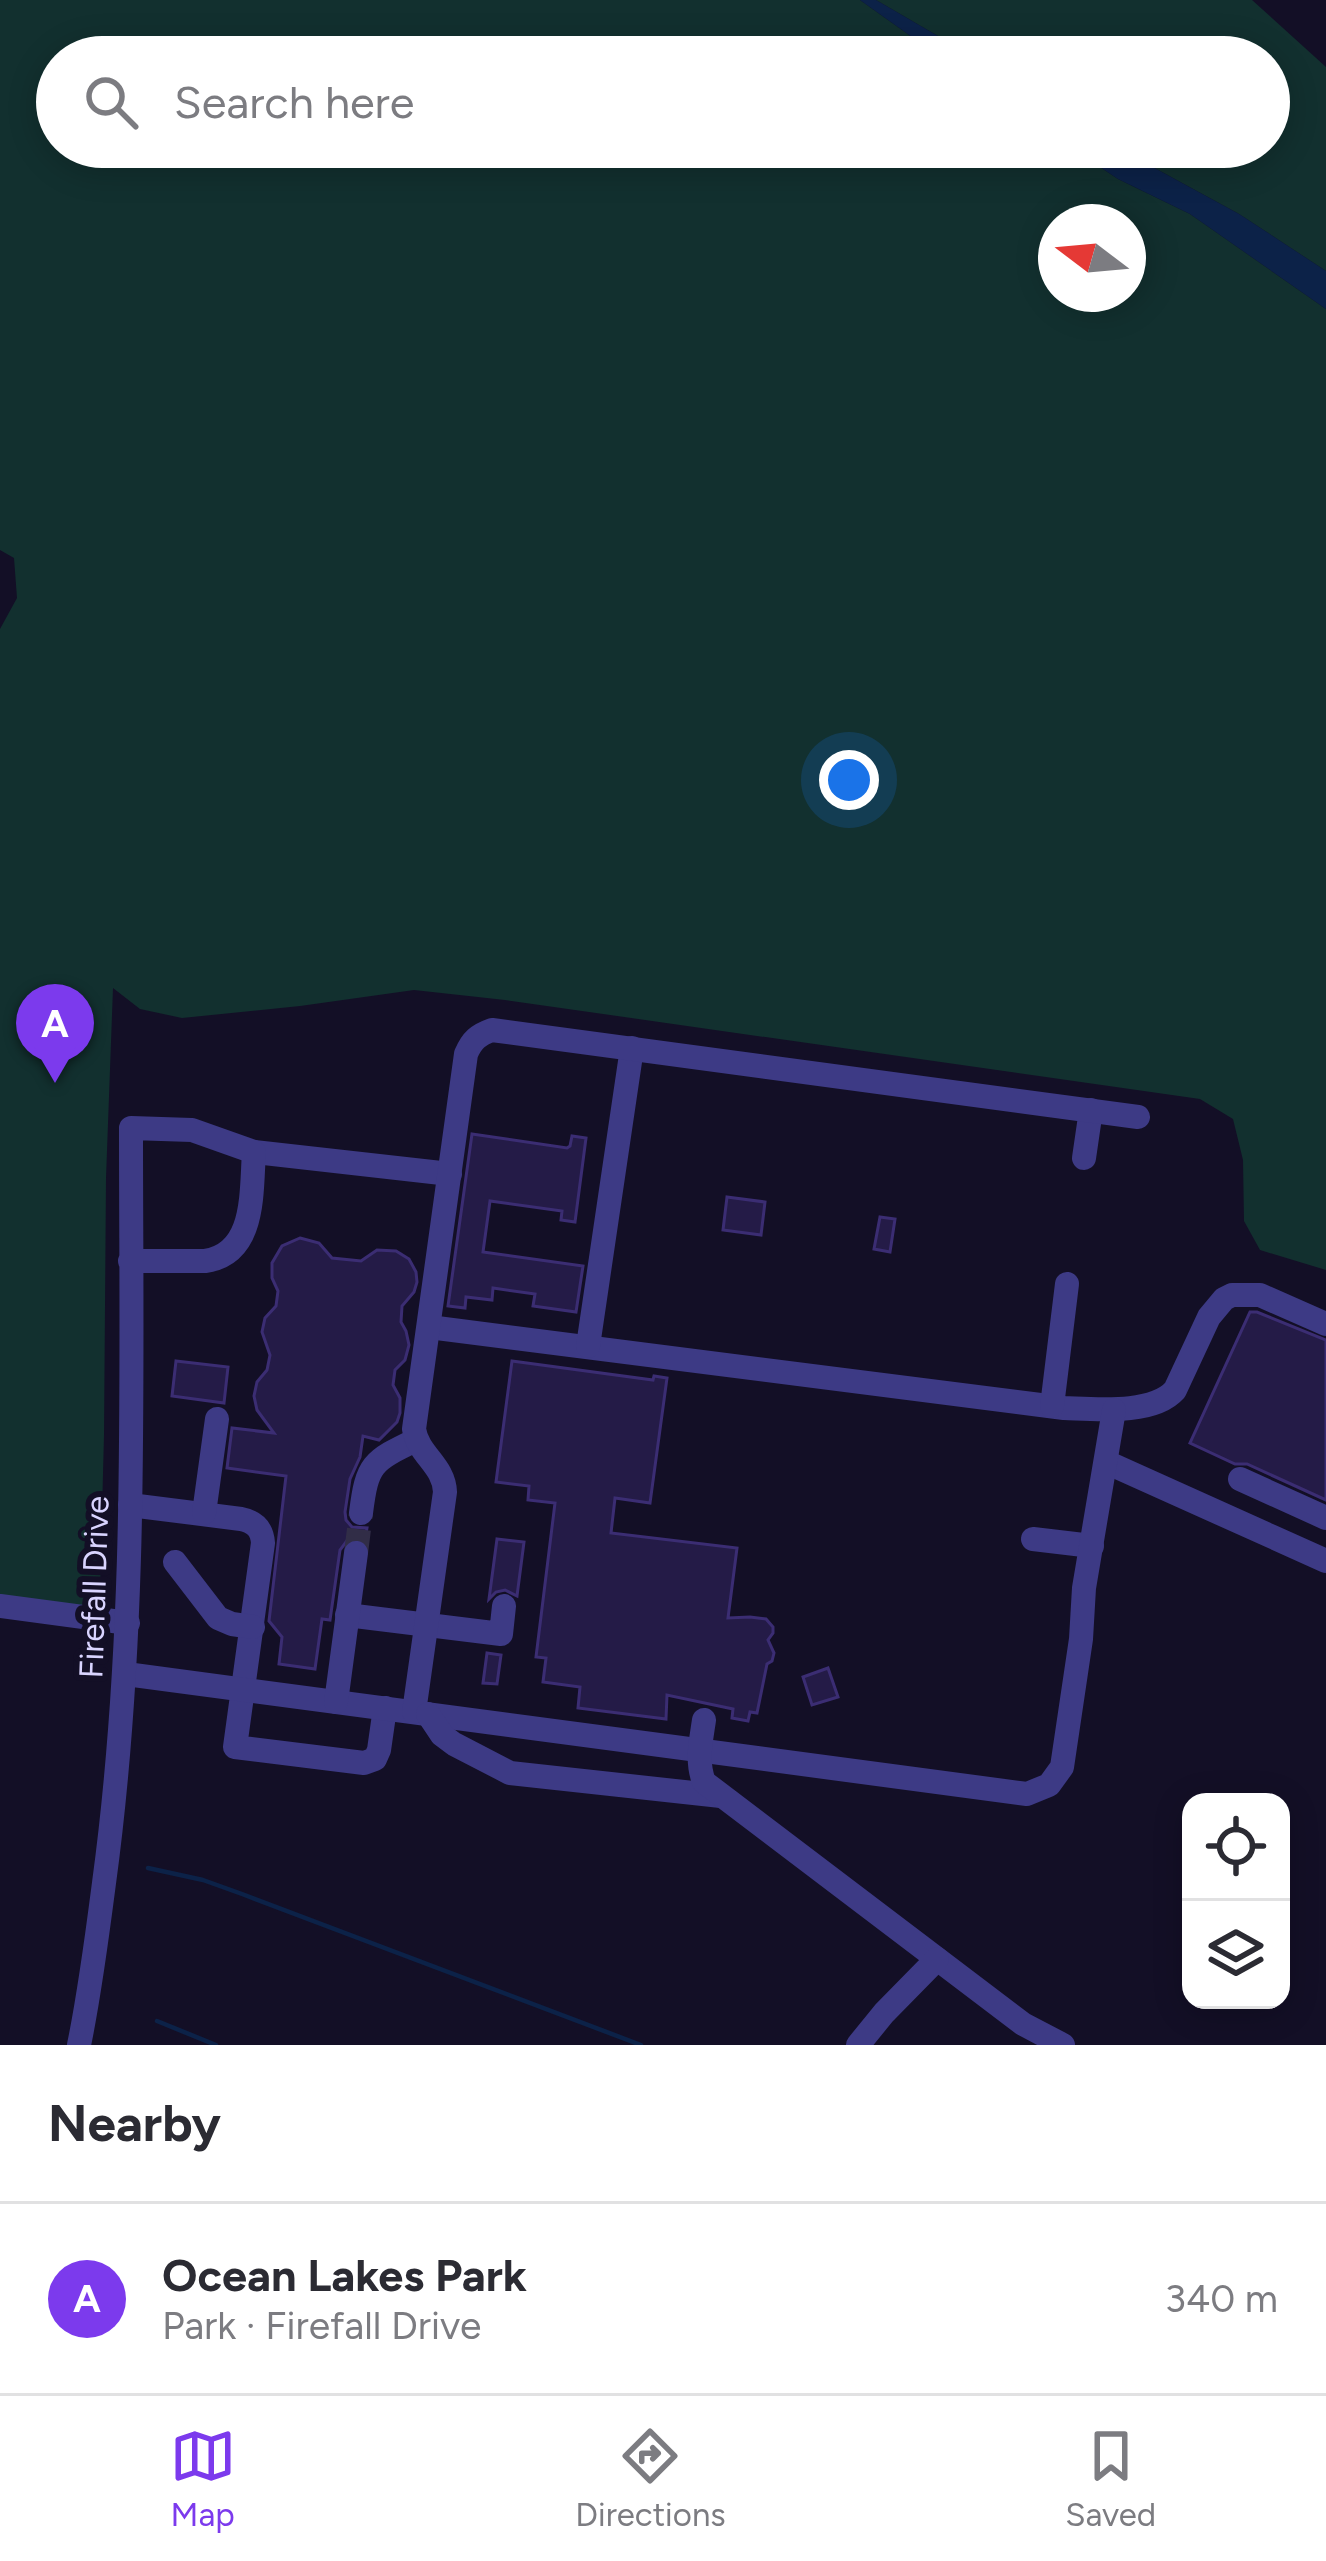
<!DOCTYPE html>
<html lang="en">
<head>
<meta charset="utf-8">
<style>
	:root { --surface:#fff; --page:#f2f2f3; --text:#2b2b33; --muted:#7c7c81; --line:#e1e1e2; --accent:#7c3aed }
	body { margin:0; font-family:Figtree,sans-serif; background:var(--page); color:var(--text) }
	.controls { position:absolute; right:36px; bottom:36px; display:grid; overflow:hidden; border-radius:24px; box-shadow:0 6px 30px #0003 }
	.controls button { width:108px; height:108px; display:grid; place-items:center; padding:0; border:0; border-bottom:3px solid var(--line); background:var(--surface); color:var(--text); font:60px sans-serif }
	.compass { position:absolute; left:1038px; top:204px; width:108px; height:108px; border-radius:50%; background:var(--surface); box-shadow:0 6px 30px #0003; rotate:286deg }
	.you { position:absolute; left:849px; top:780px; width:42px; height:42px; margin:-30px; border:9px solid #fff; border-radius:50%; background:#1a73e8; box-shadow:0 0 0 18px #1a73e833 }
	.badge { display:grid; place-items:center; width:78px; height:78px; border-radius:50%; background:var(--accent); color:#fff; font-size:39px; font-weight:700 }
	.pin { position:absolute; translate:-50% -99px; filter:drop-shadow(0 3px 6px #0008) }
	.pin::after { content:''; position:absolute; top:63px; width:42px; height:36px; background:inherit; clip-path:polygon(0 0,100% 0,50% 100%) }
	.list { margin:0; padding:0; list-style:none }
	h2 { display:flex; justify-content:space-between; align-items:center; height:156px; margin:0; padding:0 48px; font-size:51px }
	h2 small { font-size:39px; font-weight:400; color:var(--muted) }
	.list li { display:grid; grid-template-columns:78px 1fr auto; gap:36px; align-items:center; box-sizing:border-box; height:192px; padding:0 48px; border-top:3px solid var(--line) }
	.list b { display:block; font-size:45px; white-space:nowrap }
	.list p { margin:0; font-size:39px; white-space:nowrap; color:var(--muted) }
	.list em { font-size:39px; font-style:normal; color:var(--muted) }
	.icon { flex:none; width:66px; height:66px; fill:none; stroke:currentColor; stroke-width:2; stroke-linecap:round; stroke-linejoin:round }
	.map { position:relative; flex:none; width:1326px; height:2045px; overflow:hidden }
	.search { position:absolute; background:var(--surface); box-shadow:0 6px 30px #0003; left:36px; right:36px; top:36px; height:132px; display:flex; align-items:center; gap:30px; box-sizing:border-box; padding:0 42px; border-radius:66px; color:var(--muted); font-size:45px }
	.sheet { height:348px; background:var(--surface) }
	nav { display:flex; justify-content:space-around; align-items:center; box-sizing:border-box; height:168px; border-top:3px solid var(--line); background:var(--surface); font-size:33px; color:var(--muted) }
	nav a { display:grid; justify-items:center; gap:6px }
	nav .on { color:var(--accent) }
	.map>svg:first-child { display:block }
</style>
</head>
<body>
<div class="map">
<svg width="1326" height="2045" viewBox="0 0 1326 2045">
	<rect width="100%" height="100%" fill="#130f26"/>
	<!-- green -->
	<g fill="#12302f" fill-rule="evenodd">
		<path d="M0 0H860L940 57H57V147H1070L1118 179 1190 214 1326 309V1270L1260 1250 1244 1221 1243 1160 1233 1119 1200 1099 505 1000 414 990 300 1006 182 1018 140 1009 113 988 106 1178 104 1435 99 1630 0 1614V629L17 598 14 558 0 550ZM1056 222H1128V294H1056Z"/>
		<path d="M876 0H1252L1326 67V271L1239 214 1116 147H1269V57H974Z"/>
	</g>
	<!-- water -->
	<g fill="#0c2248">
		<path d="M860 0H876L974 57H940Z"/>
		<path d="M1070 147H1116L1239 214 1326 271V309L1190 214 1118 179Z"/>
	</g>
	<g fill="none" stroke-linecap="round" stroke-linejoin="round">
		<!-- stream -->
		<g stroke="#0c2248" stroke-width="4.5">
			<path d="M148 1868 203 1880 242 1894 641 2045"/>
			<path d="M157 2021 216 2045"/>
		</g>
	</g>
	<!-- building -->
	<g fill="#241b47" stroke="#3b2d73" stroke-width="3">
		<path d="M472 1134 567 1148 570 1146 572 1136 586 1138 575 1222 561 1220 562 1211 490 1201 483 1252 583 1266 576 1312 533 1306 535 1294 493 1288 492 1300 466 1297 465 1308 448 1306Z"/>
		<path d="M727 1197 765 1202 761 1235 723 1230Z"/>
		<path d="M880 1217 895 1219 890 1252 874 1249Z"/>
		<path d="M300 1238 319 1243 332 1258 361 1261 377 1250 396 1251 409 1259 416 1272 417 1282 414 1292 402 1306 401 1322 406 1331 409 1345 405 1360 395 1370 393 1385 400 1398V1413L397 1422 379 1440 363 1436 360 1457 350 1479 345 1512 346 1520 352 1527 367 1528 365 1539 357 1537 349 1538 340 1550 330 1620 322 1619 315 1669 279 1664 282 1637 269 1621 286 1476 227 1468 232 1428 274 1433 257 1410 254 1396 257 1382 267 1370 270 1355 262 1332 265 1318 276 1306 278 1291 272 1278V1263L282 1246Z"/>
		<path d="M1250 1312H1257L1326 1340V1500L1247 1464H1235L1190 1443Z"/>
		<path d="M176 1361 228 1367 224 1403 172 1396Z"/>
		<path d="M512 1361 653 1380 654 1376 667 1378 650 1503 615 1498 611 1533 737 1548 728 1618 750 1617 766 1619 773 1627V1633L768 1640 774 1653 772 1661 767 1664 757 1713 750 1712 748 1721 732 1718 733 1709 667 1695 666 1719 578 1708 580 1687 543 1682 546 1658 536 1657 555 1503 528 1500 529 1486 496 1482Z"/>
		<path d="M497 1539 524 1542 517 1596 505 1590 496 1592 489 1599Z"/>
		<path d="M487 1653 501 1655 497 1684 483 1683Z"/>
		<path d="M828 1668 838 1697 812 1705 803 1677Z"/>
	</g>
	<g fill="none" stroke-linecap="round" stroke-linejoin="round">
		<!-- minor-tunnel -->
		<path stroke="#312d47" stroke-width="24" stroke-dasharray="24 12" stroke-linecap="butt" d="M356 1553 361 1513"/>
		<!-- minor -->
		<g stroke="#3d3a85" stroke-width="24">
			<path d="M254 1152 450 1174"/>
			<path d="M1084 1158 1091 1110"/>
			<path d="M429 1327 1064 1408C1095 1409 1153 1415 1175 1390L1209 1317 1224 1299 1232 1295H1260L1326 1324"/>
			<path d="M588 1346 632 1048"/>
			<path d="M1052 1406 1067 1284"/>
			<path d="M1106 1462 1326 1561"/>
			<path d="M1240 1479 1326 1518"/>
			<path d="M130 1505 241 1519C255 1522 262 1529 263 1543L235 1747 364 1763 375 1759 379 1750 385 1708"/>
			<path d="M204 1513 217 1419"/>
			<path d="M361 1513C367 1464 372 1461 416 1440"/>
			<path d="M1033 1539 1092 1546"/>
			<path d="M175 1562 218 1618 232 1624 253 1627"/>
			<path d="M0 1606 128 1623"/>
			<path d="M347 1615 501 1634 504 1606"/>
			<path d="M126 1674 1027 1794 1049 1785 1062 1767 1081 1639 1084 1588 1114 1410"/>
			<path d="M336 1702 356 1553"/>
			<path d="M414 1712 445 1492C444 1465 418 1455 414 1429L466 1054C472 1040 478 1035 492 1030L1138 1117"/>
			<path d="M428 1714 442 1735 454 1744 510 1773 721 1796"/>
			<path d="M704 1720C701 1741 696 1761 704 1782L1023 2024 1063 2045"/>
			<path d="M79 2045C90 1992 97 1937 104 1883 138 1633 131 1380 131 1128L192 1130 254 1152C251 1192 256 1254 205 1261H130"/>
			<path d="M858 2045 884 2013 937 1959"/>
		</g>
	</g>
	<g text-anchor="middle" dominant-baseline="central" stroke-width="12" stroke-linejoin="round" paint-order="stroke">
		<!-- street labels -->
		<g font-size="33" fill="#d9d4ff" stroke="#130f26">
			<text transform="translate(94 1587) rotate(-88)">Firefall Drive</text>
		</g>
	</g>
</svg>
<div class="controls">
<button><svg class="icon" aria-label="locate" viewBox="0 0 24 24"><circle cx="12" cy="12" r="6"/><path d="M12 2v4M12 18v4M2 12h4M18 12h4"/></svg></button>
<button><svg class="icon" aria-label="layers" viewBox="0 0 24 24"><path d="M12 4l9 5-9 5-9-5zM3 14l9 5 9-5"/></svg></button>
</div>
<svg class="compass" viewBox="-18 -18 36 36"><path d="M0-13l5 13h-10z" fill="#e53935"/><path d="M0 13l5-13h-10z" fill="#7c7c81"/></svg>
<div class="you"></div>
<div class="pin badge" style="left:55px;top:1083px">A</div>
<div class="search"><svg class="icon" aria-label="search" viewBox="0 0 24 24"><circle cx="10" cy="10" r="6"/><path d="M15 15l6 6"/></svg>Search here</div>
</div>
<section class="sheet">
<h2>Nearby<small></small></h2>
<ul class="list">
<li><span class="badge">A</span><div><b>Ocean Lakes Park</b><p>Park · Firefall Drive</p></div><em>340 m</em></li>
</ul>
</section>
<nav>
<a class="on"><svg class="icon" aria-label="map" viewBox="0 0 24 24"><path d="M3 6l6-2 6 2 6-2v14l-6 2-6-2-6 2zM9 4v14M15 6v14"/></svg>Map</a>
<a><svg class="icon" aria-label="directions" viewBox="0 0 24 24"><path d="M12 3l9 9-9 9-9-9zM9 14v-3h6M13 9l2 2-2 2"/></svg>Directions</a>
<a><svg class="icon" aria-label="saved" viewBox="0 0 24 24"><path d="M7 4h10v16l-5-4-5 4z"/></svg>Saved</a>
</nav>
</body>
</html>
